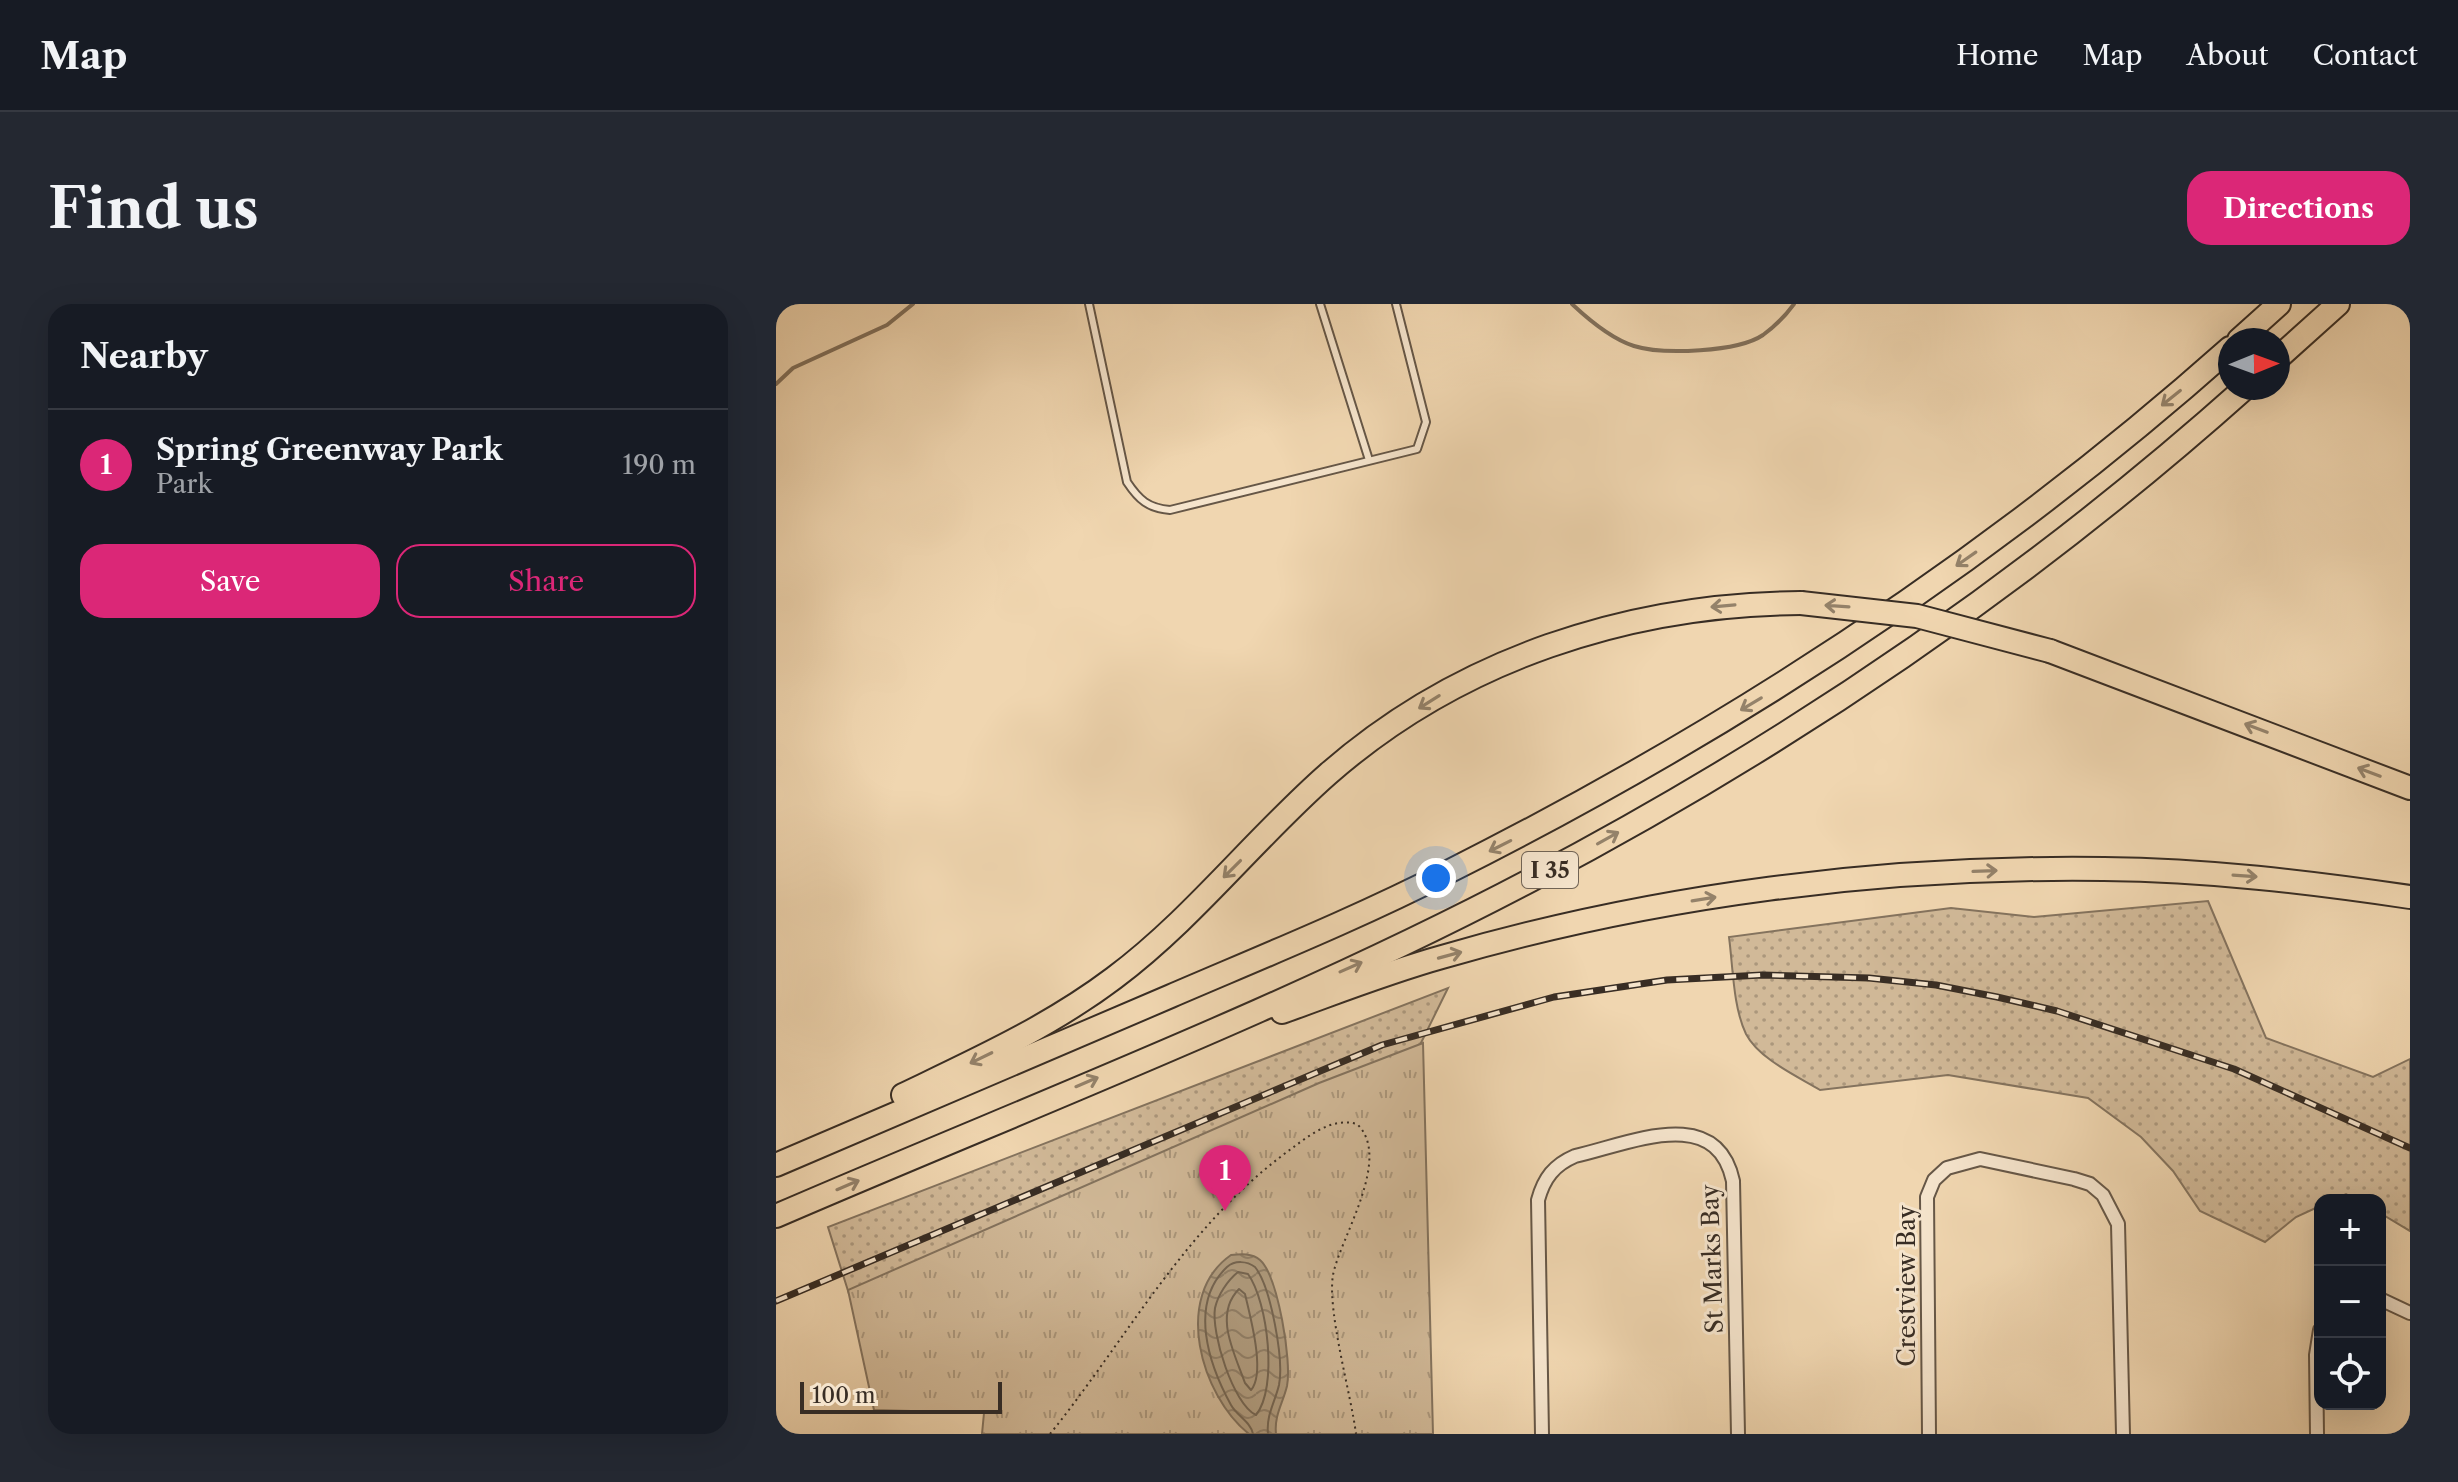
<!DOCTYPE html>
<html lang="en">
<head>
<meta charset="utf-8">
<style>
	:root { --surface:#171b24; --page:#242831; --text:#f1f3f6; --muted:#9ea1a6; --line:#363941; --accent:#db2777 }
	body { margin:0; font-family:"Libre Caslon Text",serif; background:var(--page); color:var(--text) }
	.controls { position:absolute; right:24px; bottom:24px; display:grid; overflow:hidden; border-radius:16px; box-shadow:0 8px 32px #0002 }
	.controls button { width:72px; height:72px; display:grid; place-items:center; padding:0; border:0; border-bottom:2px solid var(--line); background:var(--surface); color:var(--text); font:40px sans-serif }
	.compass { position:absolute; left:1442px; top:24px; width:72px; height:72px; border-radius:50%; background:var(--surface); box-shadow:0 8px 32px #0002; rotate:89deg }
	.scale { position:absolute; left:24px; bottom:20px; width:202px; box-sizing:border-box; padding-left:8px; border:4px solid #382d24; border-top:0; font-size:22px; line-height:28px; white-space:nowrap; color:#382d24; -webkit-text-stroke:6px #f5e4cc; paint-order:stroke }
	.you { position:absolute; left:660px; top:574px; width:28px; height:28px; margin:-20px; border:6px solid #fff; border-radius:50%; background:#1a73e8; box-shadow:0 0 0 12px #1a73e833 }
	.badge { display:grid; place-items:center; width:52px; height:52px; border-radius:50%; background:var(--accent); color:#fff; font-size:26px; font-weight:700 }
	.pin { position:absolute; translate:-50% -66px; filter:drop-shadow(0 2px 4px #0008) }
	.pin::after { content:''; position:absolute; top:42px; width:28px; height:24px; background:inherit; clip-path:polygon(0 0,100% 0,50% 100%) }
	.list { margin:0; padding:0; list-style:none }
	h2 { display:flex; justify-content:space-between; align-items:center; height:104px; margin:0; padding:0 32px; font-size:34px }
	h2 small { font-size:26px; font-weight:400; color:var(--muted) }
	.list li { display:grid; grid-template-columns:52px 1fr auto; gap:24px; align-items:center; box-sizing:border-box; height:112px; padding:0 32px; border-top:2px solid var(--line) }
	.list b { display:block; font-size:30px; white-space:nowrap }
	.list p { margin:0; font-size:26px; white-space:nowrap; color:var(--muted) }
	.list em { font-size:26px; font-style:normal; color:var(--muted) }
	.actions { display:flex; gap:16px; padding:24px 32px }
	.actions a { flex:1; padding:18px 0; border:2px solid var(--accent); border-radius:24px; text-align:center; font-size:28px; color:var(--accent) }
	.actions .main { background:var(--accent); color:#fff }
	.icon { flex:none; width:44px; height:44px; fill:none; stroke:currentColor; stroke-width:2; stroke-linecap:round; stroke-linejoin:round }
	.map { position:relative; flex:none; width:1634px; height:1130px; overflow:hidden; border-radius:24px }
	header { display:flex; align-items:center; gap:48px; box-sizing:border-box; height:112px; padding:0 40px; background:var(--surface); border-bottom:2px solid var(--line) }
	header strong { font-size:38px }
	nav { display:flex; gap:44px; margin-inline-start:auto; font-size:28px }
	.intro { display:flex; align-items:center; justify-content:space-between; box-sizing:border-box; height:192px; padding:0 48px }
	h1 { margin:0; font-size:56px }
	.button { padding:20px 36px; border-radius:24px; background:var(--accent); color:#fff; font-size:28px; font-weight:700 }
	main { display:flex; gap:48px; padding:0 48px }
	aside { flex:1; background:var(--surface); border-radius:24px; box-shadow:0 8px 32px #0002 }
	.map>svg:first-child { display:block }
</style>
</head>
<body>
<header>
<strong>Map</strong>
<nav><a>Home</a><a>Map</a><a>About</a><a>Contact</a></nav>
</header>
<div class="intro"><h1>Find us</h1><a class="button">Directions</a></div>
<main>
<aside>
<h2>Nearby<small></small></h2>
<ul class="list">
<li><span class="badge">1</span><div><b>Spring Greenway Park</b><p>Park</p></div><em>190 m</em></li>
</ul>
<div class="actions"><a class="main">Save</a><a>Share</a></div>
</aside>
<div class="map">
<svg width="1634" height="1130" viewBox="0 0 1634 1130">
	<defs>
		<pattern id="grass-dots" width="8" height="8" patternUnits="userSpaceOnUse" patternTransform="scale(2)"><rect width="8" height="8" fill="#d1b998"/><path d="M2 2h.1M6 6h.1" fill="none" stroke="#ab977c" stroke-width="1.8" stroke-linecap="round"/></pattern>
		<pattern id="park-tufts" width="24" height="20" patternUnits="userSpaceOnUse" patternTransform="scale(2)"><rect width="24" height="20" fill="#d1b998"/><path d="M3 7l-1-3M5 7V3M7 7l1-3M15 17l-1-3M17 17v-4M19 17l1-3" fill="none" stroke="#ab977c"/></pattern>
		<pattern id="water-waves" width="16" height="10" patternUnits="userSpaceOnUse" patternTransform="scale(2)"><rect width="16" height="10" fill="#b19d80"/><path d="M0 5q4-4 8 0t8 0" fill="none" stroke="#918069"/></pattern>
	</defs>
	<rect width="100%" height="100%" fill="#f0d6b0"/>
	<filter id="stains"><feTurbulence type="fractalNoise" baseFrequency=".0025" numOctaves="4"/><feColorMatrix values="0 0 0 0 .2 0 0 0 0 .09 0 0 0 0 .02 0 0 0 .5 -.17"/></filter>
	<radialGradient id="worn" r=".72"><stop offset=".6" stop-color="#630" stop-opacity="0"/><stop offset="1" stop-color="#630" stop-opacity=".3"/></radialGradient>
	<!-- grass -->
	<g fill="url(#grass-dots)" stroke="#84735e" stroke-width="2">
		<path d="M1432 597 1490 734 1597 773 1634 755V927L1604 909V896H1581L1570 890 1557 896H1544V902L1520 913 1489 938 1424 907 1397 867 1365 833 1312 794 1172 771 1044 786C1021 772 983 755 970 730 957 703 957 663 953 633L1175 604 1258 613Z"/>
		<path d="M672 684 642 745 73 990 52 923Z"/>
	</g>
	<!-- park -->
	<path fill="url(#park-tufts)" stroke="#84735e" stroke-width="2" d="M647 739 657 1130H206L208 1109 98 1106 72 986 543 779Z"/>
	<!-- water -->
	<path fill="url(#water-waves)" stroke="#81705b" stroke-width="2" d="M455 951C465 950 476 949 484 956 502 972 516 1058 511 1082 507 1099 498 1111 500 1130H473C425 1092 396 992 455 951Z"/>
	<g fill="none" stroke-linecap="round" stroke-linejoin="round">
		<!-- shore -->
		<g stroke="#746552" stroke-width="2">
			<path d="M462 968 472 970C492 998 502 1084 480 1111 457 1100 435 1029 439 1004 442 991 451 977 462 968Z"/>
			<path d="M463 985 469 990C474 1012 490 1069 475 1086L469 1079C459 1050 437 1011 463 985Z"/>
			<path d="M477 1130C475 1118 461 1112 455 1101 433 1061 412 1000 451 963 459 956 471 957 479 963 495 983 508 1056 503 1081 499 1098 490 1111 492 1130"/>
		</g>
		<!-- stream -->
		<g stroke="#81705b" stroke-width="4">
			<path d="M796 0C813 16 836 35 858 42 887 51 962 48 987 31 998 23 1010 11 1018 0"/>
			<path d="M0 80 17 64 111 21 137 0"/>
		</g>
		<!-- lane casing -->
		<g stroke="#665747" stroke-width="10">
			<g id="lane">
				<path d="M313 0 351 178C363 196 372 204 394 206L641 145 650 118 620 0"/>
				<path d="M544 0 593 156"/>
			</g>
		</g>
		<!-- street casing -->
		<g stroke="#665747" stroke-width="16">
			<g id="street">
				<path d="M1604 995 1634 1009"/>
				<path d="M766 1130 762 896C768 874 778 861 799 852 853 840 940 799 957 877L962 1130"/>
				<path d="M1153 1130 1151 893 1158 876 1171 864 1204 855 1298 875 1314 880 1327 891 1342 920 1347 1130"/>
				<path d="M1541 1130 1540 1051 1544 1026"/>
			</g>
		</g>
		<!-- highway casing -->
		<g stroke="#382d24" stroke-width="26">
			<g id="highway">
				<path d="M1463 36 1503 0"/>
				<path d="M1502 54 1562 0"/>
				<path d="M1274 347 1634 484"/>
				<path d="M506 708C559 689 612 668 666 653 879 591 1106 562 1328 565 1431 566 1532 578 1634 593"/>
				<path d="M127 791C200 756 273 723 338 674 417 615 478 535 552 470 683 355 853 300 1025 299"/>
				<path d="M0 861C132 804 264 748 395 692 488 652 582 614 672 568 953 427 1219 253 1454 44"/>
				<path d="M0 912C252 803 512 704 755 576 1010 442 1253 277 1469 84"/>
			</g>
		</g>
		<!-- path -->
		<path stroke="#382d24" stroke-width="2" stroke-dasharray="2 4" stroke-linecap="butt" d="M274 1130C353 1032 410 921 515 845 534 831 556 813 581 820 617 854 564 934 557 971 551 1007 575 1090 580 1130"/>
		<!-- lane -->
		<use href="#lane" stroke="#f5e4cc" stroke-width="6"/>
		<!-- street -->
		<use href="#street" stroke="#f5e4cc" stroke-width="12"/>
		<!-- highway -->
		<use href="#highway" stroke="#f0d6b0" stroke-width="22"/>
		<!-- rail casing -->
		<g stroke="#382d24" stroke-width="7">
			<path id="rail" d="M0 997 606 741 778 693 891 676 986 671 1093 674 1160 681 1221 693 1281 707 1458 765 1634 844"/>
		</g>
		<!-- rail -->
		<use href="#rail" stroke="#f5e4cc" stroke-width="4" stroke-dasharray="12" stroke-linecap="butt"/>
		<!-- highway-bridge casing -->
		<g stroke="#382d24" stroke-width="26" stroke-linecap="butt">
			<path id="highway-bridge" d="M1025 299 1141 312 1274 347"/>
		</g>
		<!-- highway-bridge -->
		<use href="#highway-bridge" stroke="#f0d6b0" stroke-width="22"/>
	</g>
	<!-- one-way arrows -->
	<defs><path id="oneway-shaft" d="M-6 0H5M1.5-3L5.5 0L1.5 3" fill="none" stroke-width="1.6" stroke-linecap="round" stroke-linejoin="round" transform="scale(2)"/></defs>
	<g stroke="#94826a">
		<use href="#oneway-shaft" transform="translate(1395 94) rotate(141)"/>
		<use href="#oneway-shaft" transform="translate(1190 255) rotate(145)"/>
		<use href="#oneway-shaft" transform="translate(947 302) rotate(175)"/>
		<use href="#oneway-shaft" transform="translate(1061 302) rotate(-176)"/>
		<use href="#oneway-shaft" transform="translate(653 398) rotate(148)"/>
		<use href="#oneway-shaft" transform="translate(975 400) rotate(149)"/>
		<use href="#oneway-shaft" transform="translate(1480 424) rotate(-159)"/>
		<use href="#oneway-shaft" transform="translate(1593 468) rotate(-159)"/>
		<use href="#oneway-shaft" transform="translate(832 534) rotate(-29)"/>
		<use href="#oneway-shaft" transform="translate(724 542) rotate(153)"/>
		<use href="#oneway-shaft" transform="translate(456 565) rotate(135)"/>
		<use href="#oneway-shaft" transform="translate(1209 567) rotate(-2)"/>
		<use href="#oneway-shaft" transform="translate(1469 572) rotate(4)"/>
		<use href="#oneway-shaft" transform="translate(928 595) rotate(-9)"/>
		<use href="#oneway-shaft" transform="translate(674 651) rotate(-15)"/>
		<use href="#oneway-shaft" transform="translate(575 663) rotate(-24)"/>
		<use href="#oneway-shaft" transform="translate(205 754) rotate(154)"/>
		<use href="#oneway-shaft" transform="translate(311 778) rotate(-23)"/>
		<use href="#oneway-shaft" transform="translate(72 881) rotate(-23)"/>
	</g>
	<g text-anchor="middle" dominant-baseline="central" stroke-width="6" stroke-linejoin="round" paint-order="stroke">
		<!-- shield labels -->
		<rect fill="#f5e4cc" stroke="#716456" stroke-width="2" x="746" y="548" width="56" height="36" rx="6"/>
		<g font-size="22" font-weight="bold" fill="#382d24">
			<text x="774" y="566">I 35</text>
		</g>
		<!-- street labels -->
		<g font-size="24" fill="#382d24" stroke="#f5e4cc">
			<text transform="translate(936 955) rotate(-92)">St Marks Bay</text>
			<text transform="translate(1130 982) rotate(-90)">Crestview Bay</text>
		</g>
	</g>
	<rect width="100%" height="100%" filter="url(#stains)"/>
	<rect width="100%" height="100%" fill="url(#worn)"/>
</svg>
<div class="controls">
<button>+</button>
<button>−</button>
<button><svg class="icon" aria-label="locate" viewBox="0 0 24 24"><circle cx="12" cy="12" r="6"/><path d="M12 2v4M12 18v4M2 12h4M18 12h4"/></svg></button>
</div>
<svg class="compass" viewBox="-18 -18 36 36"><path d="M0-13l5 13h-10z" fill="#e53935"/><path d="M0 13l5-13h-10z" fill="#9ea1a6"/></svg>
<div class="scale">100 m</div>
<div class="you"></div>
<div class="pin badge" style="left:449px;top:907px">1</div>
</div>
</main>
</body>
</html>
